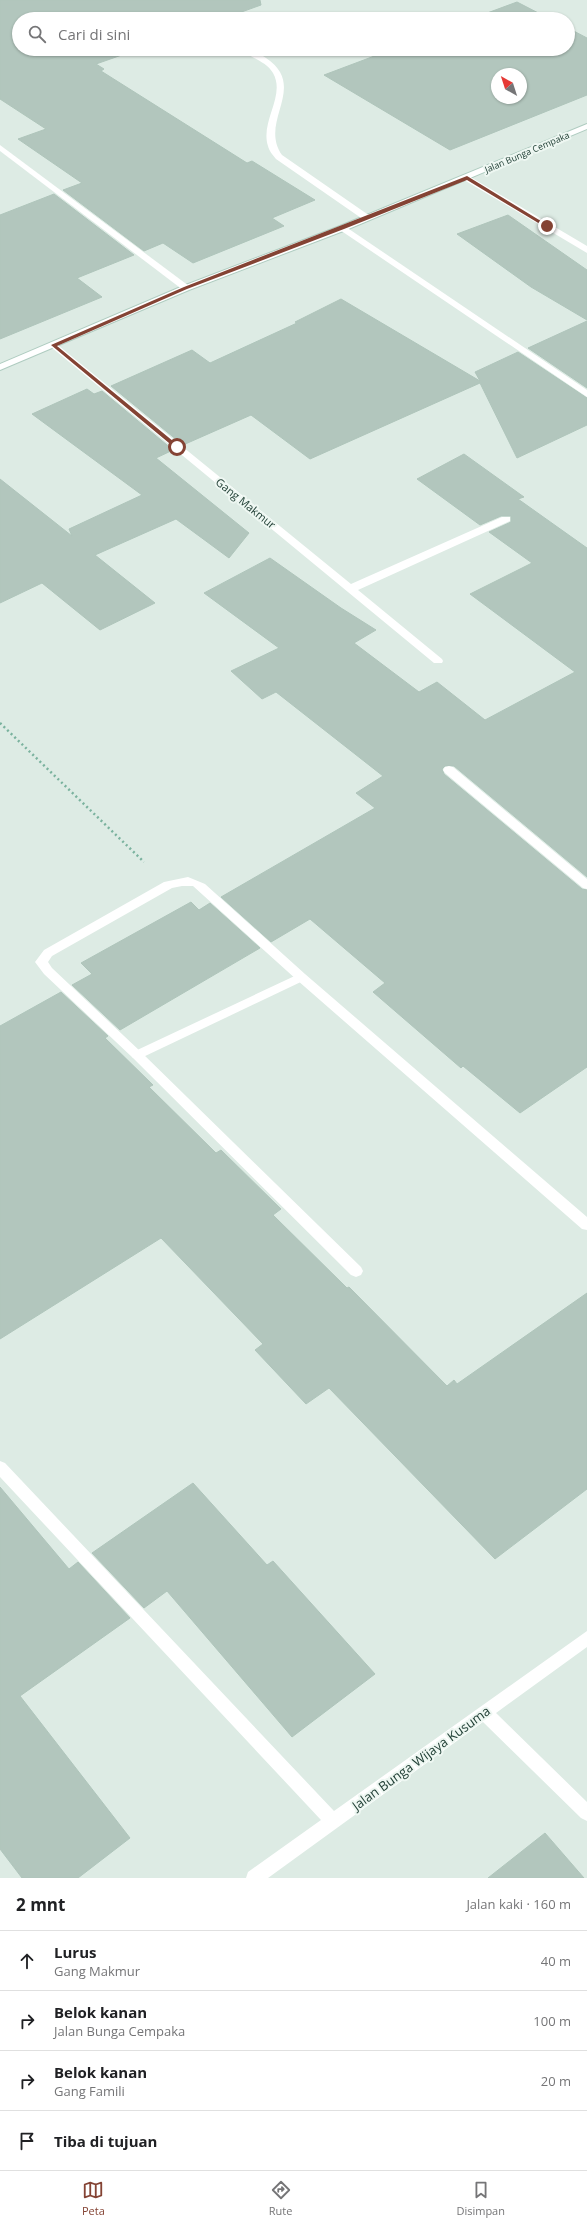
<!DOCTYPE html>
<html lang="id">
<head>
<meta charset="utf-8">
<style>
	:root { --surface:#fff; --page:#f2f2f2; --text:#202124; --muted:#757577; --line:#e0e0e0; --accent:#844334 }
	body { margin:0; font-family:"Open Sans",sans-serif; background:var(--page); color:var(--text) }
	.compass { position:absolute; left:491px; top:68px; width:36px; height:36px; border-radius:50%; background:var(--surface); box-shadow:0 1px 3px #0004; rotate:321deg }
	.stop { position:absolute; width:12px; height:12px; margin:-9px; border:3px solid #844334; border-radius:50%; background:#fff }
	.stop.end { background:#844334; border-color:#fff; box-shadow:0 1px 4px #0008 }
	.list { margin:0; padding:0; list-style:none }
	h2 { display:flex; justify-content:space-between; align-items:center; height:52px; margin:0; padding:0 16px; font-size:17px }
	h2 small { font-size:13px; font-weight:400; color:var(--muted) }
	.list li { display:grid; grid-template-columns:26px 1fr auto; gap:12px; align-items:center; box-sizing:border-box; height:60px; padding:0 16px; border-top:1px solid var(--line) }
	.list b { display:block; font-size:15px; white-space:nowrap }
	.list p { margin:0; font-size:13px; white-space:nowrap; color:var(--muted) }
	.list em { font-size:13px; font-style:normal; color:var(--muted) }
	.icon { flex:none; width:22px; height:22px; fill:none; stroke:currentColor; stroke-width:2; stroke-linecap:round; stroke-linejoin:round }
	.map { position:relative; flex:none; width:587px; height:1878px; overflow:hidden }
	.search { position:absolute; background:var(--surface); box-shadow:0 1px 3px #0004; left:12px; right:12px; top:12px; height:44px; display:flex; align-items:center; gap:10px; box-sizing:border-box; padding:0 14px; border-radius:22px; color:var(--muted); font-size:15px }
	.sheet { height:292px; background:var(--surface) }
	nav { display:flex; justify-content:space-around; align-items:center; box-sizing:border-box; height:56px; border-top:1px solid var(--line); background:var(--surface); font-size:11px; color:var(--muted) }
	nav a { display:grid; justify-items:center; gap:2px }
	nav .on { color:var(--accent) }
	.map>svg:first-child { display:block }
</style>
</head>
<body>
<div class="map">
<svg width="587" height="1878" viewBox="0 0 587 1878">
	<rect width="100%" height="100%" fill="#ddebe4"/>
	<!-- building -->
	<g fill="#b2c6bd" stroke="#afc5bb" fill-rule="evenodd">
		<path d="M0 0H260L261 5 222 19H19V49H139L96 64 104 69 101 71 247 163 252 161 315 200 272 218 284 226 193 263 163 243 144 251 63 190 82 183 18 139 46 129 0 99Z"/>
		<path d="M517 2 550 19H471Z"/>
		<path d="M568 28 587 38V95L450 150 324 75 393 49H568ZM497 74H521V98H497Z"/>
		<path d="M54 194 134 255 77 278 102 297 0 339V215Z"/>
		<path d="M508 215 587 270V320L531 287 457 234Z"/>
		<path d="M341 299 480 381 475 372 518 352 587 398V425L517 458 480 383 310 459 251 415 183 445 111 386 192 350 210 363 297 323 295 322Z"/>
		<path d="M587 321V388L528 348Z"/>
		<path d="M87 389 94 394 102 391 173 450 156 458 249 533 229 558 176 519 95 555 155 603 100 630 42 583 0 603V479L72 536 69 529 142 495 32 414Z"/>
		<path d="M464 454 524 497 518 499 587 548V877L454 766H445L442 769 444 774 582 889 587 890V1067L520 1113 463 1066 461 1068 373 992 385 983 310 919 271 942 221 897 375 808 356 793 383 776 276 692 262 699 231 671 279 648 204 593 270 558 341 608 376 630 354 643 419 692 437 682 485 720 575 672 470 594 532 563 489 532 511 522V516H501L480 525 417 479Z"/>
		<path d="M191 902 199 910 210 903 260 948 120 1030 72 985 92 974 81 963Z"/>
		<path d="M61 992 108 1036 105 1038 153 1085 149 1087 216 1153 221 1150 281 1209 273 1215 347 1288 349 1287 447 1386 454 1380 457 1384 587 1293V1489L495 1559 329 1388 306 1404 255 1350 263 1344 161 1238 0 1339V1026Z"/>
		<path d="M193 1483 267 1565 273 1561 375 1674 292 1737 167 1591 144 1608 92 1553Z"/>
		<path d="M0 1487 69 1569 78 1562 130 1618 20 1696 130 1838 78 1878H22L0 1849Z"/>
		<path d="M545 1833 584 1878H488Z"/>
	</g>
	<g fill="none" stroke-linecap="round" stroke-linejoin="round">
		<!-- secondary casing -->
		<g stroke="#afccc0" stroke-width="2">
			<path id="secondary" d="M587 124V129L346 230 189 290 0 370V364L183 286 340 226Z"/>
		</g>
		<!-- path -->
		<path stroke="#7ab29e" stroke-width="2.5" stroke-dasharray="2 3" stroke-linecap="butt" d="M0 723 144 862"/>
		<!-- lane -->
		<g fill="#fff" fill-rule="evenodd">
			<path d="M241 49C251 49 258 53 266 58 309 87 258 121 282 155L370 216V220H364L276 159C273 155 269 151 268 146 260 121 286 96 273 73 266 61 250 58 241 49Z"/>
			<path d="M301 973 307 977 305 980 141 1058H133L131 1055 133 1052Z"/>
		</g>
		<!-- street -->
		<g fill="#fff" fill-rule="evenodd">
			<path d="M0 145 189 286V290H183L0 151Z"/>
			<path d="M467 175 587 246V253L464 180V176Z"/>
			<path d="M343 225 587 390V397L340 230 339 228Z"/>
			<path d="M54 342 351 584 502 517H510V521L358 590 442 659 443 661 442 663H434L51 347V343Z"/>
			<path d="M449 766 453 767 587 879V889L583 888 445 773 443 770 445 767Z"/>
			<path d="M188 877 205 884 305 974 587 1217V1230L582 1229 297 980 193 886H182L172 888 52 956 48 962 52 968 141 1052 361 1267 363 1271 361 1275 356 1277 351 1275 133 1058 44 974 35 962 44 950 164 882Z"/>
			<path d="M0 1461 5 1463 334 1811 587 1631V1647L496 1713 587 1802V1821L581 1818 483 1722 268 1878H246L248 1872 321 1820 0 1477Z"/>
		</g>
		<!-- secondary -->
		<use href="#secondary" fill="#fff" fill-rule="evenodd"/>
	</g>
	<!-- route -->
	<path fill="#844334" d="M467 176 549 226 545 227 467 180 344 229 187 289 57 346 179 446V448H175L51 345 184 287Z"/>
	<g text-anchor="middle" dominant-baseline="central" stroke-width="4" stroke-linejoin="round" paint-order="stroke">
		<!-- far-street labels -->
		<g font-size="9" fill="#1d3c32" stroke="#eef7f2">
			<text transform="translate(527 152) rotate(-23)">Jalan Bunga Cempaka</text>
		</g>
		<!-- street labels -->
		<g font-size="11" fill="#1d3c32" stroke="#eef7f2">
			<text transform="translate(246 503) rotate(39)">Gang Makmur</text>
		</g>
		<!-- near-street labels -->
		<g font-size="13" fill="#1d3c32" stroke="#eef7f2">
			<text transform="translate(421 1758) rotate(-36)">Jalan Bunga Wijaya Kusuma</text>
		</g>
	</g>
</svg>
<svg class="compass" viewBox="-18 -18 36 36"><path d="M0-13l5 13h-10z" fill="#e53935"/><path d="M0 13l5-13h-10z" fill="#757577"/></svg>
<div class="stop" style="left:177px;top:447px"></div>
<div class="stop end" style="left:547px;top:226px"></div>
<div class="search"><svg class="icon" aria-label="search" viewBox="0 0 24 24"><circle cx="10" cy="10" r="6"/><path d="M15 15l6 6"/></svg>Cari di sini</div>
</div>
<section class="sheet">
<h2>2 mnt<small>Jalan kaki · 160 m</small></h2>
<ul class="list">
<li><svg class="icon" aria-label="ahead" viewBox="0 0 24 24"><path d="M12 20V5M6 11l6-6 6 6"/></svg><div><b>Lurus</b><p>Gang Makmur</p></div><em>40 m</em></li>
<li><svg class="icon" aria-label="right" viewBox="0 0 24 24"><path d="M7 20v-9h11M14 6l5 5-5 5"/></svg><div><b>Belok kanan</b><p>Jalan Bunga Cempaka</p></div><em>100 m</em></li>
<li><svg class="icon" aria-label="right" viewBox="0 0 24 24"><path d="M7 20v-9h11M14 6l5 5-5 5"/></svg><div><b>Belok kanan</b><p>Gang Famili</p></div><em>20 m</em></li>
<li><svg class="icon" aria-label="arrive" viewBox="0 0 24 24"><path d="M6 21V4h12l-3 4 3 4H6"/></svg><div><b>Tiba di tujuan</b></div></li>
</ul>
</section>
<nav>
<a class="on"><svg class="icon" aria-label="map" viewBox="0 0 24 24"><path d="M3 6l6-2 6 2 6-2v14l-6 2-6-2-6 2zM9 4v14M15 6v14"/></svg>Peta</a>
<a><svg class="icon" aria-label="directions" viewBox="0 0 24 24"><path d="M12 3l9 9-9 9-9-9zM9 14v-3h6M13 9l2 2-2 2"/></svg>Rute</a>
<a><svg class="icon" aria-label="saved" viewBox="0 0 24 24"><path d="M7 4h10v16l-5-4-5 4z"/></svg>Disimpan</a>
</nav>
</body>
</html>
